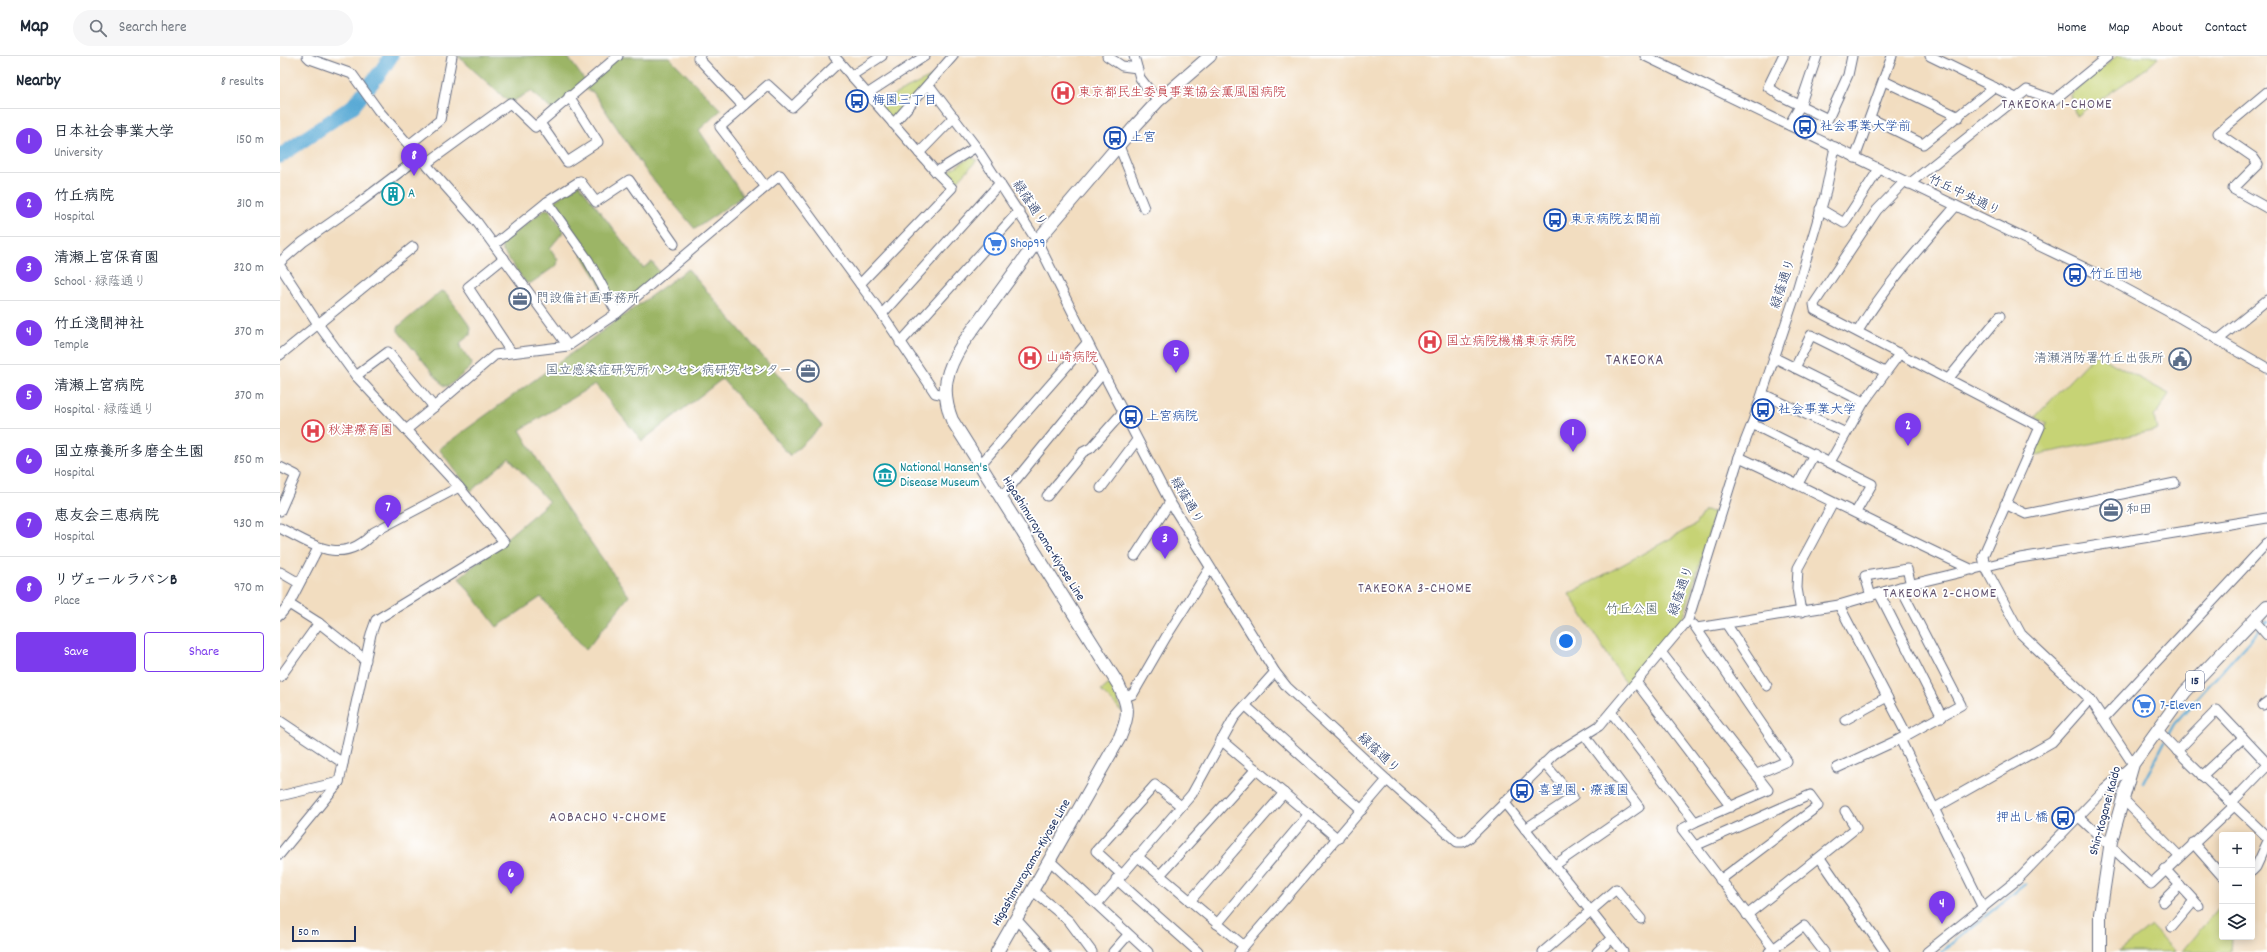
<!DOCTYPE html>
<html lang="en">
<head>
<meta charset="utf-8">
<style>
	:root { --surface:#fff; --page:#f6f6f7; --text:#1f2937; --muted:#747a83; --line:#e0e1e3; --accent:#7c3aed }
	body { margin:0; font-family:Dekko,"Klee One",sans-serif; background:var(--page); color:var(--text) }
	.controls { position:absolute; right:12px; bottom:12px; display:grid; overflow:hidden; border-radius:4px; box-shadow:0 2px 10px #0003 }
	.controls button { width:36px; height:36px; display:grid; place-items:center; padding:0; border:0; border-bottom:1px solid var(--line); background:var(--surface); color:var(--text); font:20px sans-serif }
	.scale { position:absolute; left:12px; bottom:10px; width:64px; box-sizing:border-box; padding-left:4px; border:2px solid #1b2f5e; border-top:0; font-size:11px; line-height:14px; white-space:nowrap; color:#1b2f5e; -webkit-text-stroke:3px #fff; paint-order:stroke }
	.you { position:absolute; left:1286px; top:585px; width:14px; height:14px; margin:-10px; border:3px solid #fff; border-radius:50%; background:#1a73e8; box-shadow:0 0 0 6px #1a73e833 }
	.badge { display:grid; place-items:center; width:26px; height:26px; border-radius:50%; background:var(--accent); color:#fff; font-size:13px; font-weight:700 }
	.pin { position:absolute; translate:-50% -33px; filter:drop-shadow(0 1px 2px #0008) }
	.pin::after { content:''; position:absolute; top:21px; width:14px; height:12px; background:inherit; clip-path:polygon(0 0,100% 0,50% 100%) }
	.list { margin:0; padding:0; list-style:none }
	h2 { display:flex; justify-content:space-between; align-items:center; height:52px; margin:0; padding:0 16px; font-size:17px }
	h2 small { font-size:13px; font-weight:400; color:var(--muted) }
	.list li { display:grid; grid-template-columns:26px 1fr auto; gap:12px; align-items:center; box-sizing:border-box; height:64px; padding:0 16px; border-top:1px solid var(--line) }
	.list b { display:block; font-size:15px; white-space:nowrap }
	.list p { margin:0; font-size:13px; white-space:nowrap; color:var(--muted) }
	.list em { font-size:13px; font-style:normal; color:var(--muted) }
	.actions { display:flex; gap:8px; padding:12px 16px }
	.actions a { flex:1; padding:9px 0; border:1px solid var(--accent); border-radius:4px; text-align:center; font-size:14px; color:var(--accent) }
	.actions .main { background:var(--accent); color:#fff }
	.icon { flex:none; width:22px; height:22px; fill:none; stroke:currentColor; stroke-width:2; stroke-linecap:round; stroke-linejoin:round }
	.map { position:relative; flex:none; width:1987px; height:896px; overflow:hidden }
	header { display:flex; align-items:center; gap:24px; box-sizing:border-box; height:56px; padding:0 20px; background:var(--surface); border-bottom:1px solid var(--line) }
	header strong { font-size:19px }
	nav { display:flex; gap:22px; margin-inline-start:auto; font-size:14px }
	.search { width:280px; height:36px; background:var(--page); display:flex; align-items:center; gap:10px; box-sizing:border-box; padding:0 14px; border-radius:22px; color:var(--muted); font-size:15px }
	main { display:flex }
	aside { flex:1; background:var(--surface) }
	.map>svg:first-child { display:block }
</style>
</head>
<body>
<header>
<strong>Map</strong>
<div class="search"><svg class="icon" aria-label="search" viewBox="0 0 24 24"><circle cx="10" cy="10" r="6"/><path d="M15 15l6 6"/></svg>Search here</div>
<nav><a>Home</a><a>Map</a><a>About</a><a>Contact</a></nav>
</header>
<main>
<aside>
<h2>Nearby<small>8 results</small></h2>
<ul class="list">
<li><span class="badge">1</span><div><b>日本社会事業大学</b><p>University</p></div><em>150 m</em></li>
<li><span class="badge">2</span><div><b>竹丘病院</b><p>Hospital</p></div><em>310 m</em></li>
<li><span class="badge">3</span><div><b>清瀬上宮保育園</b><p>School · 緑蔭通り</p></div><em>320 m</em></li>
<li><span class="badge">4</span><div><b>竹丘淺間神社</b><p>Temple</p></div><em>370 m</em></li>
<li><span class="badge">5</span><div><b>清瀬上宮病院</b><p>Hospital · 緑蔭通り</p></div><em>370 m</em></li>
<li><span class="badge">6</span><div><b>国立療養所多磨全生園</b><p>Hospital</p></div><em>850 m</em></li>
<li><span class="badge">7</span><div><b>恵友会三恵病院</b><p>Hospital</p></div><em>930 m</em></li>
<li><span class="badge">8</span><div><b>リヴェールラパンB</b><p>Place</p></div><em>970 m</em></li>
</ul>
<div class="actions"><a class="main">Save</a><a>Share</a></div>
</aside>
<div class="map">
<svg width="1987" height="896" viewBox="0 0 1987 896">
	<rect width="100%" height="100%" fill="#fff"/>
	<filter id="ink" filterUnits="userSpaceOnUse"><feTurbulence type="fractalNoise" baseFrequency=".025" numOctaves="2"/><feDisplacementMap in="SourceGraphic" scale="8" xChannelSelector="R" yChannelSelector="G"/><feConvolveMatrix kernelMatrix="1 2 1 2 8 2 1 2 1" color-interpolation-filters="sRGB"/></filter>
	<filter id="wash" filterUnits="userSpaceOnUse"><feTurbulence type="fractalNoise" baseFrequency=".012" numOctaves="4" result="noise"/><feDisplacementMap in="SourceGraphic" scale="16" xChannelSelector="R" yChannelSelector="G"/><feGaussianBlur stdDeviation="0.9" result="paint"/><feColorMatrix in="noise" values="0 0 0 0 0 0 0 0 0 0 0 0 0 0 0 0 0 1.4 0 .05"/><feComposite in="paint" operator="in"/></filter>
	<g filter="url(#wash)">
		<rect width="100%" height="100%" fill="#f2ddc0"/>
		<!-- green -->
		<g fill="#c6d375" stroke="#70816a">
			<path d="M1837 0H1879L1864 14 1796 60 1790 39Z"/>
			<path d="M659 17 613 68 595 48Z"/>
			<path d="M691 101 697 104 675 128 664 118Z"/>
			<path d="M1815 298 1889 338 1874 361 1877 374 1751 400 1767 368 1755 361Z"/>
			<path d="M1424 455 1435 456 1403 563 1346 628 1289 538 1415 469Z"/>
			<path d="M829 628 835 637 842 656 821 635Z"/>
			<path d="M1942 848V881H1951L1950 896H1901Z"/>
			<path d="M1871 870 1895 896H1838Z"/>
		</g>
		<!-- forest -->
		<g fill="#9cb566" stroke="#5c7262">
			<path d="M178 0H287L306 26 338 1H389L441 54 419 74 463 140 415 173 366 115 313 36 300 31 273 55 251 35 230 47Z"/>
			<path d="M299 128 363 212 372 206 380 217 335 253 271 147Z"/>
			<path d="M265 153 270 154 284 175 270 192 278 204 277 209 251 227H246L222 194V187Z"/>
			<path d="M408 213 542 370 510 400 442 323 362 385 315 328 240 374 281 444 349 540 306 594 261 541 217 571 179 522 269 446 229 402 191 435 159 393Z"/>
			<path d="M161 235 166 237 191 272 190 279 181 286 180 291 192 307 191 311 169 330H164L118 275V271Z"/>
		</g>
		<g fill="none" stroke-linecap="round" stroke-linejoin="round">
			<!-- stream -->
			<g stroke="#5aaad5" stroke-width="2.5">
				<path d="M1983 570 1987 566"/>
				<path d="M1887 681 1894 668 1979 574"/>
				<path d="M1863 727 1885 685"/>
				<path d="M1661 896 1745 828"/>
			</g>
			<!-- river -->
			<path stroke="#5aaad5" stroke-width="15" d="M0 100 73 50 102 14 111 0"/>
		</g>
	</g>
	<g filter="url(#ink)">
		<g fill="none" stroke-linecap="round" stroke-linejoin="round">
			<!-- minor casing -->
			<g stroke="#666c80" stroke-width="11">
				<g id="minor">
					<path d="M27 0 30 3 72 18 98 54 197 166 288 290"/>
					<path d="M420 0 418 2 463 50"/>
					<path d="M554 0 656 116 696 91 757 185 823 317 890 446 995 616 1007 631 1107 724 1177 786H1183L1188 783 1274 698 1319 670 1408 564 1459 401 1472 368 1517 234 1545 139 1555 91"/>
					<path d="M827 0 842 10 857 12"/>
					<path d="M854 0 860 22 878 45"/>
					<path d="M1365 0 1822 220 1902 263 1987 312"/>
					<path d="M1503 0 1488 31 1501 40 1548 63 1568 19 1572 0"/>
					<path d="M1650 0 1736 42"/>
					<path d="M571 20 602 0"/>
					<path d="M1604 25 1679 61"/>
					<path d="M649 29 696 91"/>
					<path d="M1987 36 1938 77 1973 101 1978 108 1953 133 1987 152"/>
					<path d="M587 38 645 0"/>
					<path d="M1590 62 1643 88 1714 31"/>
					<path d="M260 67 287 106 318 86 289 40"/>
					<path d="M613 68 673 0"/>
					<path d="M1509 69 1520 50 1537 0"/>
					<path d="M130 88 160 64 172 0"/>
					<path d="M839 90 864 152"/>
					<path d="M639 97 674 61"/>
					<path d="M1575 102 1612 0"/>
					<path d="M147 107 230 47 255 71 338 0"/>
					<path d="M1625 125 1597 154 1534 248 1535 254 1760 371 1703 500 1705 511 1741 578 1810 643 1853 708 1825 733 1737 824 1647 896"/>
					<path d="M1629 128 1747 34 1774 44 1828 0"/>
					<path d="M485 130 440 71 488 29 512 51 559 6"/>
					<path d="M267 146 308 204 337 257"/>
					<path d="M1540 153 1564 167 1599 113"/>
					<path d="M215 188 267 146 300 125 316 146 349 124 394 188"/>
					<path d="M224 202 188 231 231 296"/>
					<path d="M0 206 23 186 79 147 141 100"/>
					<path d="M0 210 38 268 76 320 179 431 224 486 96 564 91 578 59 726 0 798"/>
					<path d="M580 228 672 132 656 116"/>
					<path d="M602 258 720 127"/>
					<path d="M1578 275C1605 230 1641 190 1676 150"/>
					<path d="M1938 284 1987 244"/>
					<path d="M620 287 739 155"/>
					<path d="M0 299 133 191"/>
					<path d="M1493 301 1584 346"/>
					<path d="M1515 312 1531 279 1605 316"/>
					<path d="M76 320 108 296 154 351 126 374"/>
					<path d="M1669 322 1720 260"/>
					<path d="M1483 338 1566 377"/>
					<path d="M154 351 215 299 288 290 337 257 500 119 602 258 655 337 665 339"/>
					<path d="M1472 368 1592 428 1576 456"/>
					<path d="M1459 401C1538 437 1614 478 1693 514"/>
					<path d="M1550 406 1584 346 1620 297"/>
					<path d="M700 409 807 287"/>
					<path d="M0 411 16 419 0 455"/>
					<path d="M1518 428 1534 398"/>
					<path d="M821 432 857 384"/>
					<path d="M767 440 803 396 811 392 843 356"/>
					<path d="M721 442 823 317"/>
					<path d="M1725 448 1746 458 1895 427"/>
					<path d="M0 472C33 489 63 511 94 476L179 431"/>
					<path d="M855 500 890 446"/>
					<path d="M0 516 19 527"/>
					<path d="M1599 537 1662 661"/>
					<path d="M1591 540 1585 520 1627 513 1631 529"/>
					<path d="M9 548 39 567 86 604"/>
					<path d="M1559 549 1627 679"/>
					<path d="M1521 556 1517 532 1518 512 1553 447"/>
					<path d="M0 559 9 548 38 492"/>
					<path d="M1974 564 1987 579"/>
					<path d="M1414 569 1507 705 1477 718"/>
					<path d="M1447 569 1487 630"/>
					<path d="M1417 572 1559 549 1620 531 1740 502 1987 462"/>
					<path d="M1381 596 1488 734 1415 766"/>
					<path d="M0 621 39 567"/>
					<path d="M1356 626 1451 751"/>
					<path d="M845 641 853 638 886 581 930 512"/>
					<path d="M1983 649 1987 646"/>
					<path d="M966 650 1082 754"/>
					<path d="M1331 656 1415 766 1402 773 1496 896"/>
					<path d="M1823 663 1987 487"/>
					<path d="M1565 664 1607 641"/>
					<path d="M0 665 63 707"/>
					<path d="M1877 673C1911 712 1951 745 1987 781"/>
					<path d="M1620 683 1703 852"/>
					<path d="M941 684 1058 783"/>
					<path d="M1897 695 1937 654 1987 707"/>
					<path d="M1557 712 1620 683 1681 649 1620 531"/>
					<path d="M1922 720 1963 682"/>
					<path d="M0 740 59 726"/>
					<path d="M1844 744 1899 800"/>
					<path d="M1224 746 1343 896"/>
					<path d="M1952 746 1987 710"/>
					<path d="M1655 752 1772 686 1810 643"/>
					<path d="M1799 761 1871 828 1955 749"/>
					<path d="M1245 773 1293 741 1264 707"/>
					<path d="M1913 787 1942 820"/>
					<path d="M1415 790 1530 739 1538 750 1440 824"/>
					<path d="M857 800 964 890"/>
					<path d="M1540 802 1605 896"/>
					<path d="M769 804 868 896"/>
					<path d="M1275 809 1359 751 1305 680"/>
					<path d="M1885 813 1919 850"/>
					<path d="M1972 815 1976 811 1987 787"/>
					<path d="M841 818 816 795 875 729 901 750"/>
					<path d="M880 819 976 713"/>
					<path d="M836 823 918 896"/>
					<path d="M752 834 789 865 812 896"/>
					<path d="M910 845 1004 737"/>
					<path d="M1883 846 1900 829"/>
					<path d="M817 848 912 738 954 662 995 616"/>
					<path d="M1467 859 1576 772 1565 755"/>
					<path d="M736 863 766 896"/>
					<path d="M937 868 1029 758"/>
					<path d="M1892 871 1914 845"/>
					<path d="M833 896 848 879"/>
					<path d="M959 896 1107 724"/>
					<path d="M1263 896 1336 833 1361 863"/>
					<path d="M1317 896 1332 882"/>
					<path d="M1489 896 1524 870 1544 896"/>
				</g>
			</g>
			<!-- major casing -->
			<g stroke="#666c80" stroke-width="14">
				<g id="major">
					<path d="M717 896 840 681C850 658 849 650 838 628L672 364C660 334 666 314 683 287L757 185 856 69 878 45 930 0"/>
					<path d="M1820 896V858L1831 785 1853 708 1905 636 1987 550"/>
				</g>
			</g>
			<!-- minor -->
			<use href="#minor" stroke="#fff" stroke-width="9"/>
			<!-- major -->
			<use href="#major" stroke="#fff" stroke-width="12"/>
		</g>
	</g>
	<!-- icons -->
	<defs>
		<g id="hospital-ring" transform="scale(1.15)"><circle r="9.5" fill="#fff" stroke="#e0444e" stroke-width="1.5"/><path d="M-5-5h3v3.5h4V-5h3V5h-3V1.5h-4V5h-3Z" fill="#e0444e"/></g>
		<g id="bus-ring" transform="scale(1.15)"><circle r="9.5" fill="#fff" stroke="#1a4fb4" stroke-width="1.5"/><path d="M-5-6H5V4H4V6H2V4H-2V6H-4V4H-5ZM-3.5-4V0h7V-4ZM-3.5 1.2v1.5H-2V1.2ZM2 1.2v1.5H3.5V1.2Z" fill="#1a4fb4"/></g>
		<g id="building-ring" transform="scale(1.15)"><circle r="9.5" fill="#fff" stroke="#0f9aa8" stroke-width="1.5"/><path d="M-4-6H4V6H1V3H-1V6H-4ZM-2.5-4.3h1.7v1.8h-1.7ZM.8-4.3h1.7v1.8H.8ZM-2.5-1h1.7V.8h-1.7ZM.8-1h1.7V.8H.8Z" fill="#0f9aa8"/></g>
		<g id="supermarket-ring" transform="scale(1.15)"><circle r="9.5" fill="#fff" stroke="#3f7fe0" stroke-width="1.5"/><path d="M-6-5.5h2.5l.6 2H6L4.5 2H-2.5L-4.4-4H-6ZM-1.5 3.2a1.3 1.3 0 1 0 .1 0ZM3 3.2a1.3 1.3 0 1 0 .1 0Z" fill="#3f7fe0"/></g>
		<g id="office-ring" transform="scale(1.15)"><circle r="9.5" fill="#fff" stroke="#5c6f8a" stroke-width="1.5"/><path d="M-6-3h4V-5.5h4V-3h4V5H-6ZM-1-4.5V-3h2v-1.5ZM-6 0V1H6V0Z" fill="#5c6f8a"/></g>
		<g id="civic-ring" transform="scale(1.15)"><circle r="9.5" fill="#fff" stroke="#5c6f8a" stroke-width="1.5"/><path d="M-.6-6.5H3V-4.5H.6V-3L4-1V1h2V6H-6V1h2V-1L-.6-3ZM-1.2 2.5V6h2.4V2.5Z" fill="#5c6f8a"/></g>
		<g id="museum-ring" transform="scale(1.15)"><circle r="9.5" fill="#fff" stroke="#0f9aa8" stroke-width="1.5"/><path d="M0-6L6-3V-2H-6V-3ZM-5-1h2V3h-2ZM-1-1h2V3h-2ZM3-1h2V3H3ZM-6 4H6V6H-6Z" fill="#0f9aa8"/></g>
	</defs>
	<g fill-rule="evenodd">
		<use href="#hospital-ring" x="783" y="37"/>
		<use href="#bus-ring" x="577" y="45"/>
		<use href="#bus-ring" x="1525" y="71"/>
		<use href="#bus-ring" x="835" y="82"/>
		<use href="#building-ring" x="113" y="138"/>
		<use href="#bus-ring" x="1275" y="164"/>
		<use href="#supermarket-ring" x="715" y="188"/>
		<use href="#bus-ring" x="1795" y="219"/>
		<use href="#office-ring" x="240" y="243"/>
		<use href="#hospital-ring" x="1150" y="286"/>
		<use href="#hospital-ring" x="750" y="302"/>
		<use href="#civic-ring" x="1900" y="303"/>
		<use href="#office-ring" x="528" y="315"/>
		<use href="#bus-ring" x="1483" y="354"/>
		<use href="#bus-ring" x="851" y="361"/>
		<use href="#hospital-ring" x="33" y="375"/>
		<use href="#museum-ring" x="605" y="419"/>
		<use href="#office-ring" x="1831" y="454"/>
		<use href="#supermarket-ring" x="1864" y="650"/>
		<use href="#bus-ring" x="1242" y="735"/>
		<use href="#bus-ring" x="1783" y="762"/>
	</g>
	<g text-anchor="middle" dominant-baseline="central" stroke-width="3.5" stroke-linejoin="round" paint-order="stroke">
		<!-- shield labels -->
		<rect fill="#fff" stroke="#5f6d8e" stroke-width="1" x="1906" y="615" width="18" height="20" rx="3"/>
		<g font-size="12" font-weight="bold" fill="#1b2f5e">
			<text x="1915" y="625">15</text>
		</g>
		<!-- health labels -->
		<g font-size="13" fill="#be3a42" stroke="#fff" text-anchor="start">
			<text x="798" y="37">東京都民生委員事業協会薫風園病院</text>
			<text x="1166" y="286">国立病院機構東京病院</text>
			<text x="766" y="302">山崎病院</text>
			<text x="48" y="375">秋津療育園</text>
		</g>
		<!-- transit labels -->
		<g font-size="13" fill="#164399" stroke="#fff" text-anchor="start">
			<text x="592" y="45">梅園三丁目</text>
			<text x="1540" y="71">社会事業大学前</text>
			<text x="850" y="82">上宮</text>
			<text x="1290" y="164">東京病院玄関前</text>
			<text x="1810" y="219">竹丘団地</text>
			<text x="1498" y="354">社会事業大学</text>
			<text x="866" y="361">上宮病院</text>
			<text x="1258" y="735">喜望園・療護園</text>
			<text x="1768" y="762" text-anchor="end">押出し橋</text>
		</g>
		<!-- culture labels -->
		<g font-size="13" fill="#0d838f" stroke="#fff" text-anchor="start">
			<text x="128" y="138">A</text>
			<text x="620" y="412">National Hansen's<tspan x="620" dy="15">Disease Museum</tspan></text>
		</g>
		<!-- street labels -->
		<g font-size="13" fill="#1b2f5e" stroke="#fff">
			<text transform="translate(1684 140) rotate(26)">竹丘中央通り</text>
			<text transform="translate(749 148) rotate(57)">緑蔭通り</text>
			<text transform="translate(1504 228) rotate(-72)">緑蔭通り</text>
			<text transform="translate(906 445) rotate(60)">緑蔭通り</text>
			<text transform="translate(763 483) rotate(58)">Higashimurayama-Kiyose Line</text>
			<text transform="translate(1402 535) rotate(-71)">緑蔭通り</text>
			<text transform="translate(1098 698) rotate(43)">緑蔭通り</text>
			<text transform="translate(1826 755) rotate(-75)">Shin-Koganei Kaido</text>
			<text transform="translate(752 807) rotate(-60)">Higashimurayama-Kiyose Line</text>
		</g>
		<!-- shop labels -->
		<g font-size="13" fill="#366cbe" stroke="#fff" text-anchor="start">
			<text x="730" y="188">Shop99</text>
			<text x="1880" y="650">7-Eleven</text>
		</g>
		<!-- service labels -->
		<g font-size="13" fill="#4e5e75" stroke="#fff" text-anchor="start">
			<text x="256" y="243">門設備計画事務所</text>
			<text x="1884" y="303" text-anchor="end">清瀬消防署竹丘出張所</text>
			<text x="512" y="315" text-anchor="end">国立感染症研究所ハンセン病研究センター</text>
			<text x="1846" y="454">和田</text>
		</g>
		<!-- park labels -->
		<g font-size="13" fill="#4e6065" stroke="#fff">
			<text x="1352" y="554">竹丘公園</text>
		</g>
		<!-- neighbourhood labels -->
		<g font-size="14" letter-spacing="1" fill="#645571" stroke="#fff">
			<text x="1777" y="49">TAKEOKA 1-CHOME</text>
			<text x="1135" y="533">TAKEOKA 3-CHOME</text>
			<text x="1660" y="538">TAKEOKA 2-CHOME</text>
			<text x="328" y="762">AOBACHO 4-CHOME</text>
		</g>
		<!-- quarter labels -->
		<g font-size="15" letter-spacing="1" fill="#645571" stroke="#fff">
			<text x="1355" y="305">TAKEOKA</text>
		</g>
	</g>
</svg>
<div class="controls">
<button>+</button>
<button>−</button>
<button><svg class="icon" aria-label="layers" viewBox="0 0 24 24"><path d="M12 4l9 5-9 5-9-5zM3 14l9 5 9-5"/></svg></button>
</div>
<div class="scale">50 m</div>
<div class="you"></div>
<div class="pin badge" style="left:1293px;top:396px">1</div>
<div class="pin badge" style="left:1628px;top:390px">2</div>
<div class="pin badge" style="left:885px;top:503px">3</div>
<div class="pin badge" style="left:1662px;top:868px">4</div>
<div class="pin badge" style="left:896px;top:317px">5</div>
<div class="pin badge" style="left:231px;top:838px">6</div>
<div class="pin badge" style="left:108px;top:472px">7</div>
<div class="pin badge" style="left:134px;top:120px">8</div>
</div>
</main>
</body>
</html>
